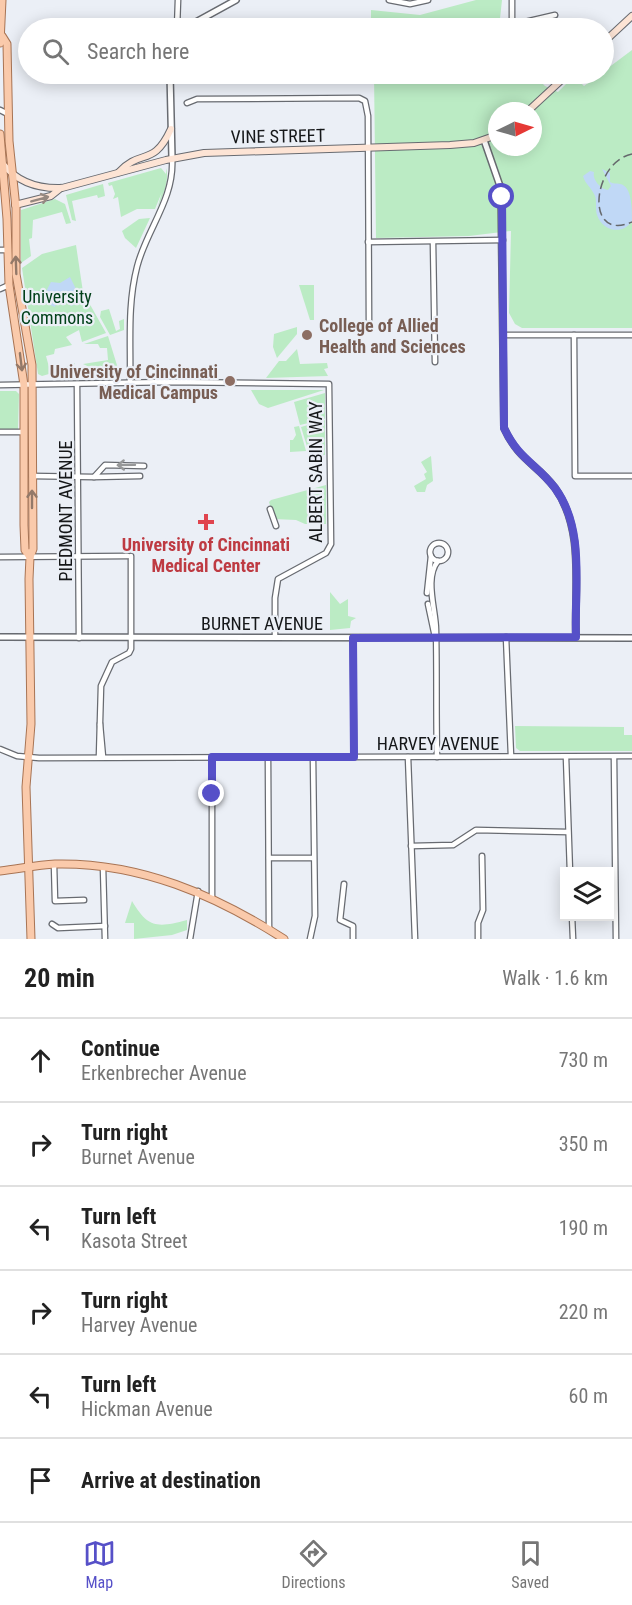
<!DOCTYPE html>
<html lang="en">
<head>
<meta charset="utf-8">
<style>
	:root { --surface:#fff; --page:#f2f2f2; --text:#222; --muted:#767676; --line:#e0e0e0; --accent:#5650c8 }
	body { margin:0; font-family:"Roboto Condensed",sans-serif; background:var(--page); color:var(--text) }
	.controls { position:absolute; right:18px; bottom:18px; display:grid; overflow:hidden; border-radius:0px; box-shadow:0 3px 15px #0003 }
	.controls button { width:54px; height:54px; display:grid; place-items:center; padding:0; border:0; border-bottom:2px solid var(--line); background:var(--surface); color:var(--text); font:30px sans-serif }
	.compass { position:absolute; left:488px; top:102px; width:54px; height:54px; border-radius:50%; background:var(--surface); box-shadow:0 3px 15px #0003; rotate:85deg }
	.stop { position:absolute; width:18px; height:18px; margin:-14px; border:4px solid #5650c8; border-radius:50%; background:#fff }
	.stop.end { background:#5650c8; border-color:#fff; box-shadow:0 2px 6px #0008 }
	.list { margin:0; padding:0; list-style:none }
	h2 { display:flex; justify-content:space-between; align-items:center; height:78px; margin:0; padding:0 24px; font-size:26px }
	h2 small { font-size:20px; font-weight:400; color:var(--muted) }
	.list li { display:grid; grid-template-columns:39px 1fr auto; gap:18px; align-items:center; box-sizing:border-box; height:84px; padding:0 24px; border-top:2px solid var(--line) }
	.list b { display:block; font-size:22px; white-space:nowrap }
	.list p { margin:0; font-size:20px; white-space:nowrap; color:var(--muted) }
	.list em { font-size:20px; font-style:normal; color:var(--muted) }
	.icon { flex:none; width:33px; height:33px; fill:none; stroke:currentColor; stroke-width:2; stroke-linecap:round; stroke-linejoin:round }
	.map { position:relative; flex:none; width:632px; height:939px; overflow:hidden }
	.search { position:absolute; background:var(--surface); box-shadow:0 3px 15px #0003; left:18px; right:18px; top:18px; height:66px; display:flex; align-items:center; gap:15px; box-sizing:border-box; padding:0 21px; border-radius:33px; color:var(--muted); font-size:22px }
	.sheet { height:582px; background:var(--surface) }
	nav { display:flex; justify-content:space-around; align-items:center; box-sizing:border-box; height:84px; border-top:2px solid var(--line); background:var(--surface); font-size:16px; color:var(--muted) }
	nav a { display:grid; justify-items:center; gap:3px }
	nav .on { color:var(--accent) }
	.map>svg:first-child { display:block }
</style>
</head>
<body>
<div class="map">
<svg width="632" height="939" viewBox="0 0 632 939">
	<rect width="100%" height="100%" fill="#ebeff6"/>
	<!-- green -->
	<g fill="#bbebc4" fill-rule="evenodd">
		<path d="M476 0H502L499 28H371V10L420 15Z"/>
		<path d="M632 50V328H522L515 324 509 313 511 231 469 236 376 238 374 74H533L545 86 558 92 574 76 584 86ZM497 111H533V147H497Z"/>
		<path d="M161 168 166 174V168C170 181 162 198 157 209L162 192 155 209H137L121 217 118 197 113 199 115 194 112 185 109 186 108 183Z"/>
		<path d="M103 184 105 196 98 198 97 195 72 201 76 221 72 220 66 195Z"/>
		<path d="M55 199 65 204 71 223 66 224 62 212 33 220 32 238 29 239 31 256 21 263V210Z"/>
		<path d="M150 218 136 248 125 238 122 231 139 219Z"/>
		<path d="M76 245 83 292 106 333 82 342 79 330 66 337 72 345 55 349 54 354 46 356 49 367 57 365 60 369 75 363 73 367 42 376 38 374 22 268 42 254Z"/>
		<path d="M299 285H314V320H310Z"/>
		<path d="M109 309 116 331 120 329 119 321 124 319V330L110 335 100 317 101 311Z"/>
		<path d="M297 327V334L277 358 273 347 274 334Z"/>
		<path d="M108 336 120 375 102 373 83 364 108 360 107 348H100L98 344H84Z"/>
		<path d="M297 349 300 364 327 363 328 368 324 369 328 376 266 378 279 361H286Z"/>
		<path d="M251 390H324L268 408 259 404Z"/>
		<path d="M0 391H16L19 394 18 429H0Z"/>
		<path d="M325 393V419L300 425 294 402Z"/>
		<path d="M325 420V455L309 453 301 427Z"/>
		<path d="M299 426 306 451 290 452V440H293L296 435 294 427Z"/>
		<path d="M431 456 433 481 427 485 425 492H417L414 486 426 479 424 474 427 472 421 462Z"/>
		<path d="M326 485V524H305L296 520 274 519 269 502 271 500Z"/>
		<path d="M330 592 340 604 348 599V616L356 618 351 621 350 628 330 630Z"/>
		<path d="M515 726 624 727V735H632V751H520L516 748Z"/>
		<path d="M132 901C148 928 157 928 187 920V930L172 935 134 939V923H125Z"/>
	</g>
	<!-- water -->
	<g fill="#c0d8f6">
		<path d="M602 169 610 173V182C613 184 616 183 620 184 632 186 632 208 632 221 623 235 603 232 597 215 595 209 597 202 595 196 592 188 585 184 583 176L590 171 594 172C592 180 601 189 608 190L611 186Z"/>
		<path d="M70 277 82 301 71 306 66 297H58L55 307 41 301 51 282 60 283Z"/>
	</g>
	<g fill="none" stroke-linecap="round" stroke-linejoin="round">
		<!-- minor casing -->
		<g stroke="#686b71" stroke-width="7">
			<g id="minor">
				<path d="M389 0 410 4 428 0"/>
				<path d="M512 0V28"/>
				<path d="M512 25 555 15"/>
				<path d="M177 28 178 0"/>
				<path d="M187 103 197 99 359 98 365 101 368 116 369 324"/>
				<path d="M0 110 8 114"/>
				<path d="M368 242 503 240"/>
				<path d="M433 242 435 362"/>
				<path d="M0 250H7"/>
				<path d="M0 289 9 285"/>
				<path d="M504 335H632"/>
				<path d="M574 335 575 476H632"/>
				<path d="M130 383C131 344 127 306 137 267 146 230 175 199 172 158"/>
				<path d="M77 384 79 638"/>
				<path d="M0 385 169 382 329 384 331 544 326 553 278 579 275 598V637"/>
				<path d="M0 432H24"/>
				<path d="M32 476 94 477"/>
				<path d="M140 476 94 477 105 465 144 466"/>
				<path d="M270 509 276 526"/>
				<circle cx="439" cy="552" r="9"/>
				<path d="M0 557 128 556"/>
				<path d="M427 593 431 556"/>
				<path d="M428 604 435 637"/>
				<path d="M506 637 511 756"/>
				<path d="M353 638 354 757"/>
				<path d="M100 724 103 757"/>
				<path d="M0 749 17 756 39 758 632 756"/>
				<path d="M99 757 101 686 112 662 129 653 131 649V556"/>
				<path d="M212 757V897"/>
				<path d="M268 757 269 929"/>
				<path d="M408 757 415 939"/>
				<path d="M437 757C436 715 437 672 436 630 436 610 424 578 438 561"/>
				<path d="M566 757 570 872"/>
				<path d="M614 757 616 939"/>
				<path d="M411 846 453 845 476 830 568 832"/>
				<path d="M269 858H313"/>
				<path d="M54 864 55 901 84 900"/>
				<path d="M103 867 105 939"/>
				<path d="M344 884 340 920 353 926V939"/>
				<path d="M572 916 573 939"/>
				<path d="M52 924 58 928 105 926"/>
				<path d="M190 939 198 891"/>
				<path d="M310 939 315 916 313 757"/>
				<path d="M478 939V923L483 910 482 856"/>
			</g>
		</g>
		<!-- tertiary casing -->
		<g stroke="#686b71" stroke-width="8">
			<g id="tertiary">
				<path d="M185 28 236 0"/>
				<path d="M170 74 172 158"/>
				<path d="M484 140 501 189 504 428C519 461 536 463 555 488 585 530 574 589 576 637"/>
				<path d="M0 637 632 638"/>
			</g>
		</g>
		<!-- secondary casing -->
		<g stroke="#686b71" stroke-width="8">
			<g id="secondary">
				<path d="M604 42 632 16"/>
				<path d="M528 111 568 74"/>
				<path d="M2 163C17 182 37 189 62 188L166 160 204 153 450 145 474 143 497 135"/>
				<path d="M119 172C141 148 153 168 171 129"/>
				<path d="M15 205 51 196 61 188"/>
			</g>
		</g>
		<!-- primary casing -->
		<g stroke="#a87454" stroke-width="9">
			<g id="primary">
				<path d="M2 36 7 44 9 141 16 208V274L32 365 33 549 30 557 29 579 31 724 26 787 31 939"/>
				<path d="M0 43 2 0"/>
				<path d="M0 134 7 219 9 285 24 385V525L25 550 30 557"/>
				<path d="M0 871C18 869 37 865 55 864 140 862 215 895 284 939"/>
			</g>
		</g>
		<!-- minor -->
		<use href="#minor" stroke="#fff" stroke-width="4.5"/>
		<!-- tertiary -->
		<use href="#tertiary" stroke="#fff" stroke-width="5"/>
		<!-- secondary -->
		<use href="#secondary" stroke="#fde4d5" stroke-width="6"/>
		<!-- primary -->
		<use href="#primary" stroke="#facaab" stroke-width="7"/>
		<!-- rail -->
		<path stroke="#65686c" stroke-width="1.5" stroke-dasharray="9 4.5" stroke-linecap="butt" d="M632 154C592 162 584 243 632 222"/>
	</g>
	<!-- one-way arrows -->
	<defs><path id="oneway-shaft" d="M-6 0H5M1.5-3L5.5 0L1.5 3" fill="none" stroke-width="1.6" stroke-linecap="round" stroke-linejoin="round" transform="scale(1.5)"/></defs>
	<use stroke="#958880" href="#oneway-shaft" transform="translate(40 199) rotate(-15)"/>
	<g stroke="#937969">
		<use href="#oneway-shaft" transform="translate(16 265) rotate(-92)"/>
		<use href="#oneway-shaft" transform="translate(21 362) rotate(83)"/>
		<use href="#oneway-shaft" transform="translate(32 499) rotate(-90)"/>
	</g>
	<use stroke="#969798" href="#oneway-shaft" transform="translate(126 465) rotate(179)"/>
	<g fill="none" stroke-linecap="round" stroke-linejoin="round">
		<!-- route -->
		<path stroke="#5650c8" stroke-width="8" d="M212 794V757H354L353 638 576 637C574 589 586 530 555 488 536 463 519 460 504 428L502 197"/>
	</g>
	<!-- markers -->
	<g fill="#8d6e63" stroke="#ebeff6" stroke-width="2">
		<circle cx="307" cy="335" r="6"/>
		<circle cx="230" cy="381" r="6"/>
	</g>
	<path fill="#e0444e" stroke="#ebeff6" stroke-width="2" d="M203 513h6v6h6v6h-6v6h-6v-6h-6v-6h6z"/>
	<g text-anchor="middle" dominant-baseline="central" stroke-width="4.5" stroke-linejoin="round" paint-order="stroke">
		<!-- street labels -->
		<g font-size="18" fill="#151719" stroke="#ebeff6">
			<text transform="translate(278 136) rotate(-1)">VINE STREET</text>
			<text transform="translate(315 472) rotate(-90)">ALBERT SABIN WAY</text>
			<text transform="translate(65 511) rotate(-90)">PIEDMONT AVENUE</text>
			<text x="262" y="623">BURNET AVENUE</text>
			<text x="438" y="743">HARVEY AVENUE</text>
		</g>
		<!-- park labels -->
		<g font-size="18" fill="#014019" stroke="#ebeff6">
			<text x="57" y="296">University<tspan x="57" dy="21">Commons</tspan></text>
		</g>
		<!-- education labels -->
		<g font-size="18" font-weight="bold" fill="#785e54" stroke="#ebeff6" text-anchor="start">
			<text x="319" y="325">College of Allied<tspan x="319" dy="21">Health and Sciences</tspan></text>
			<text x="218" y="371" text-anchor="end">University of Cincinnati<tspan x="218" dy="21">Medical Campus</tspan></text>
		</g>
		<!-- health labels -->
		<g font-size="18" font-weight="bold" fill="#be3a42" stroke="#ebeff6">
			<text x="206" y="544">University of Cincinnati<tspan x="206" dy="21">Medical Center</tspan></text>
		</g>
	</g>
</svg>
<div class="controls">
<button><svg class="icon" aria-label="layers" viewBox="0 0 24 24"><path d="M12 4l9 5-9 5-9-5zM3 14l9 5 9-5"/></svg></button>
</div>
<svg class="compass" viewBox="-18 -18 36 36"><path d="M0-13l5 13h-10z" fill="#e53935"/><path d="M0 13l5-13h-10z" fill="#767676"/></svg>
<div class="stop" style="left:502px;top:197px"></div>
<div class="stop end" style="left:212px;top:794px"></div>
<div class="search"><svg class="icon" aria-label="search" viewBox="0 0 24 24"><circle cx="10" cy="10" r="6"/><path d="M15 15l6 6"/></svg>Search here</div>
</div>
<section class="sheet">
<h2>20 min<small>Walk · 1.6 km</small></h2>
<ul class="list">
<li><svg class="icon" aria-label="ahead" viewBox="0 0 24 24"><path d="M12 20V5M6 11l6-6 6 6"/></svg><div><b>Continue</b><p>Erkenbrecher Avenue</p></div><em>730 m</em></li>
<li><svg class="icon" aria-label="right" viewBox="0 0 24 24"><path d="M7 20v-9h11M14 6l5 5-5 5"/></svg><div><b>Turn right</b><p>Burnet Avenue</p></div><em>350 m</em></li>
<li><svg class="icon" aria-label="left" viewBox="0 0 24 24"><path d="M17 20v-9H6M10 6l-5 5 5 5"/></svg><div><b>Turn left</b><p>Kasota Street</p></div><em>190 m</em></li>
<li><svg class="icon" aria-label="right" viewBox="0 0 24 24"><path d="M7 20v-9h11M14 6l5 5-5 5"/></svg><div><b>Turn right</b><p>Harvey Avenue</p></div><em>220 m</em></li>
<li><svg class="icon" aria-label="left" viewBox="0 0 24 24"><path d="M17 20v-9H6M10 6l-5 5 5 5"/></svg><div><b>Turn left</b><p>Hickman Avenue</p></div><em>60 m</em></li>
<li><svg class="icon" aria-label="arrive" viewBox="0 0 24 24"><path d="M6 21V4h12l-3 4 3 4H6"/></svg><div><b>Arrive at destination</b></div></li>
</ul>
</section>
<nav>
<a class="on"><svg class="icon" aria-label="map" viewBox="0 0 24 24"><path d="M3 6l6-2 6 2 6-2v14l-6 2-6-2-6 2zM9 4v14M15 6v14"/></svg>Map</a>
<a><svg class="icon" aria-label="directions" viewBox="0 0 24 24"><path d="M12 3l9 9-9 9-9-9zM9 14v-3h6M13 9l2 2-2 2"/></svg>Directions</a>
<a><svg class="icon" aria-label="saved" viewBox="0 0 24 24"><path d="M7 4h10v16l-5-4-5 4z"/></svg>Saved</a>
</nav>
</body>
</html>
